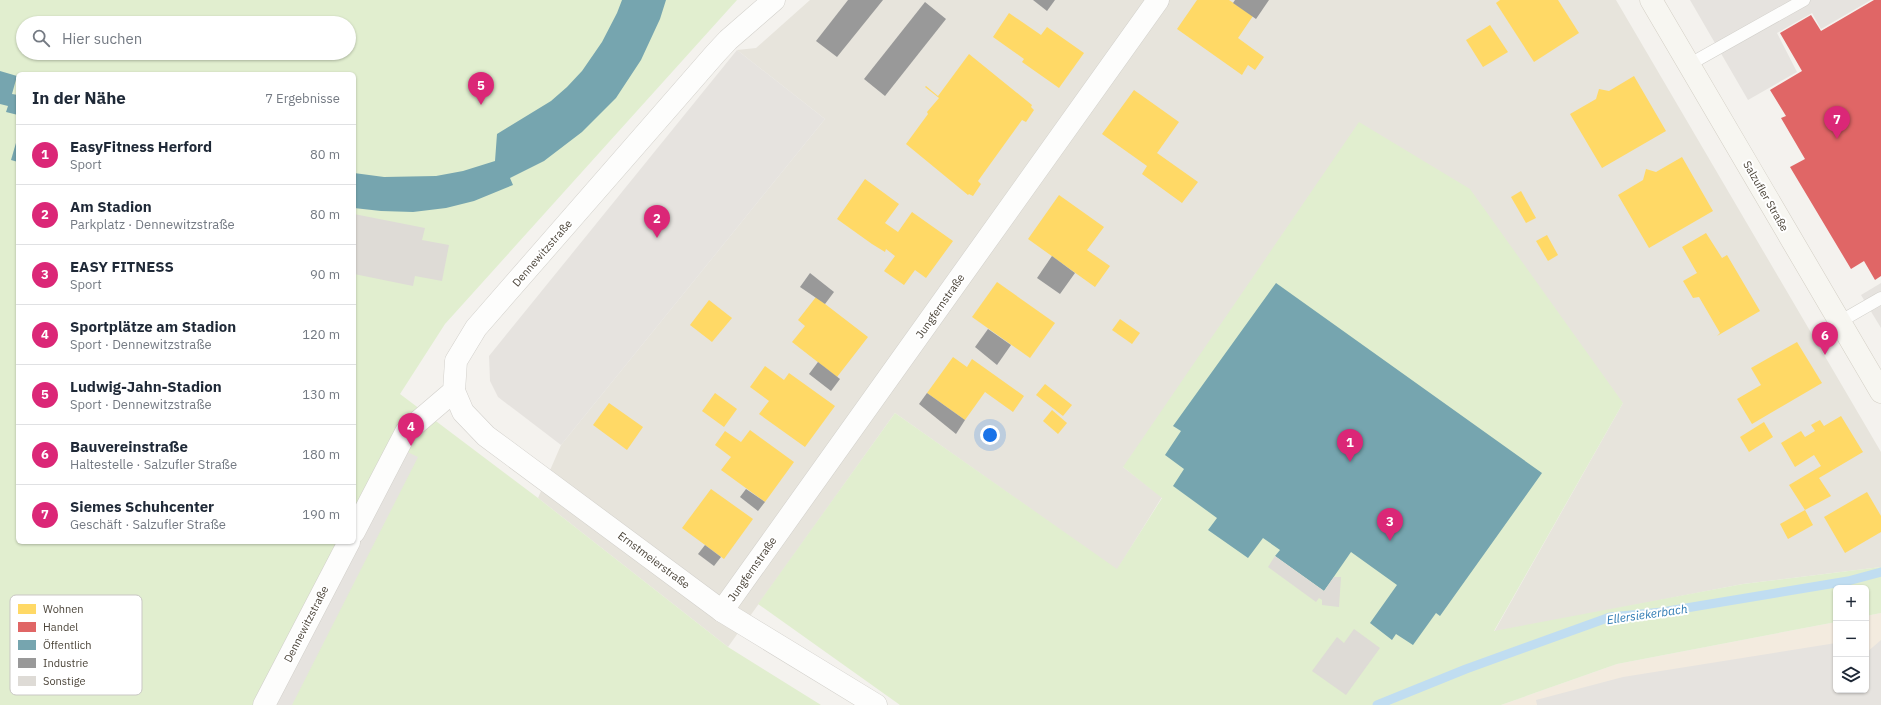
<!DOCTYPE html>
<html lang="de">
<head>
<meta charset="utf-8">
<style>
	:root { --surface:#fff; --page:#f2f2f3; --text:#1f2937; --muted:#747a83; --line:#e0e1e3; --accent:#db2777 }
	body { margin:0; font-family:"IBM Plex Sans",sans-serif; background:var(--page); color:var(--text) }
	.controls { position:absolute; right:12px; bottom:12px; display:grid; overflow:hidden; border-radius:6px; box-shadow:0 1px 3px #0004 }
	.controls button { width:36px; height:36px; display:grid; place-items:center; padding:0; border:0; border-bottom:1px solid var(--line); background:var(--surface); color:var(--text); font:20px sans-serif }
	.you { position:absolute; left:990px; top:435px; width:14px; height:14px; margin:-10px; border:3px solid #fff; border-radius:50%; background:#1a73e8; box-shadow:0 0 0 6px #1a73e833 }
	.badge { display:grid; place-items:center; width:26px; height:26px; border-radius:50%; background:var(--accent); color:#fff; font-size:13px; font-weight:700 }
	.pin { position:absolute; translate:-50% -33px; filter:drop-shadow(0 1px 2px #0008) }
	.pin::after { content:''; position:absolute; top:21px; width:14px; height:12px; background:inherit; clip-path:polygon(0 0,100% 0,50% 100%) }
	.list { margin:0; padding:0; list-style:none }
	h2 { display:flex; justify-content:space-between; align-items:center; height:52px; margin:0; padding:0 16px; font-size:17px }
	h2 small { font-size:13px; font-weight:400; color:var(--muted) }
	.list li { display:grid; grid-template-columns:26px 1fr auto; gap:12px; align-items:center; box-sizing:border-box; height:60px; padding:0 16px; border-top:1px solid var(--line) }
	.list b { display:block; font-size:15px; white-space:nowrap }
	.list p { margin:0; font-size:13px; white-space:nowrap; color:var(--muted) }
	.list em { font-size:13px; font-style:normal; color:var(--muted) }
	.icon { flex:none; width:22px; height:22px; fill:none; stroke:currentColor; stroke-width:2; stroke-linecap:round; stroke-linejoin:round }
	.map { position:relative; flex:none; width:1881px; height:705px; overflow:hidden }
	.search { position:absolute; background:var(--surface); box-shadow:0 1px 3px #0004; left:16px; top:16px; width:340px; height:44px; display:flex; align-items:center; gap:10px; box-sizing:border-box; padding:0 14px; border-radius:22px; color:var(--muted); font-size:15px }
	.panel { position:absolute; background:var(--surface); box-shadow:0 1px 3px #0004; left:16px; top:72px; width:340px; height:472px; border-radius:6px }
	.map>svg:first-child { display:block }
</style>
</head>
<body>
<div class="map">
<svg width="1881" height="705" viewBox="0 0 1881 705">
	<rect width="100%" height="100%" fill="#f4f2ee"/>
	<!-- residential -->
	<path fill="#e7e4dc" d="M810 0H1616L1881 452V567L1743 584 1494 632 1623 403 1123 467 1162 497 1117 570 895 413 728 647 538 498 561 445 825 119 737 50 756 48Z"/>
	<!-- commercial -->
	<path fill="#f3ebdf" d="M1881 613V705H1501L1617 664 1836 622V690H1866V616Z"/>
	<!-- green -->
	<g fill="#e1eecf" fill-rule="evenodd">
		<path d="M0 0H737L445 324 400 394 538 498 728 647 821 705H0ZM23 23H349V53H23ZM18 74H354V542H18Z"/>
		<path d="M1359 122 1470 189 1623 403 1494 631 1743 584 1881 567V613L1866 616V588H1836V622L1617 664 1501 705H900L758 604 895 413 1117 569 1162 498 1123 467Z"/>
	</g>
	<!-- parking -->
	<g fill="#e6e3df">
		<path d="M1690 0H1871L1821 29 1812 13 1777 33 1797 72 1748 100Z"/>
		<path d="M737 50 825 119 561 445 498 397 490 381 489 356Z"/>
		<path d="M1881 283V328L1861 295Z"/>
		<path d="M399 448 418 457 292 705H269Z"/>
		<path d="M1881 640V705H1537L1536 700 1623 677 1836 643V690H1866V653Z"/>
	</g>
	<!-- homes -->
	<g fill="#ffd966">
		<path d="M1197 0H1229L1253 16 1238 38 1264 57 1255 70 1248 65 1242 75 1177 29Z"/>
		<path d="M1500 0H1558L1579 33 1534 62 1496 3Z"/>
		<path d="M1009 13 1041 35 1047 27 1084 53 1059 88 1022 62 1024 59 993 37Z"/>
		<path d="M1490 25 1508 52 1483 67 1466 40Z"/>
		<path d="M969 54 1032 105 1031 107 1034 110 1026 122 1022 120 978 181 981 184 973 196 969 194 968 195 906 144 928 114 927 112 939 98 925 87 926 86 938 96Z"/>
		<path d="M1634 76 1666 131 1602 168 1570 114 1596 99 1599 89 1609 91Z"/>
		<path d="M1134 90 1179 122 1157 153 1198 182 1182 203 1142 174 1147 166 1102 134Z"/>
		<path d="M1682 157 1713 211 1649 248 1618 195 1643 180 1646 169 1656 172Z"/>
		<path d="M865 179 899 204 885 223 898 232 912 212 953 241 926 278 915 270 904 285 884 271 895 256 886 249 885 252 872 244 837 219Z"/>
		<path d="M1521 191 1536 218 1526 223 1511 197Z"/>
		<path d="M1059 195 1104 227 1087 250 1110 266 1095 287 1028 239Z"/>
		<path d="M1706 233 1722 258 1727 255 1760 311 1717 336 1720 333 1699 297 1693 298 1683 281 1697 273 1682 247Z"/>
		<path d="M1547 235 1558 255 1548 261 1536 241Z"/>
		<path d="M997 282 1055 323 1030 358 972 317Z"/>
		<path d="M816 297 868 337 837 377 792 342 805 326 798 320Z"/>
		<path d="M709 300 732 318 712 342 690 325Z"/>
		<path d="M1120 319 1140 333 1132 344 1112 330Z"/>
		<path d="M1797 342 1822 383 1752 424 1737 399 1761 385 1751 368Z"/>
		<path d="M953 357 967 367 972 359 1024 396 1013 412 985 392 965 420 927 393Z"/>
		<path d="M765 366 784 380 789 373 835 406 805 447 759 414 769 401 750 387Z"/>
		<path d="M1045 384 1072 405 1063 416 1036 395Z"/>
		<path d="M715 393 737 409 724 427 702 411Z"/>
		<path d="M609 403 643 427 627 450 593 425Z"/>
		<path d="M1052 410 1067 423 1058 434 1043 421Z"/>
		<path d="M1841 416 1863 452 1819 478 1831 496 1805 510 1789 485 1821 466 1814 455 1795 467 1781 443 1801 431 1805 437 1815 431 1811 425 1820 420 1824 426Z"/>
		<path d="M1764 422 1773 437 1749 452 1740 437Z"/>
		<path d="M750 430 794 462 765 502 721 470 731 457 715 445 725 431 741 442Z"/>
		<path d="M711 489 753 519 724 559 682 528Z"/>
		<path d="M1867 492 1881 516V532L1845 553 1824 517Z"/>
		<path d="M1805 510 1813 525 1788 539 1780 524Z"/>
	</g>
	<!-- shops -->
	<path fill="#e06666" d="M1874 0H1881V276L1875 280 1864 261 1851 269 1790 167 1805 159 1781 118 1786 116 1770 90 1802 71 1780 33 1811 15 1821 31Z"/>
	<!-- public -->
	<g fill="#76a5af">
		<path d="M622 0H666L660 19 641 60 616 98 582 132 544 161 510 178 513 185 474 201 446 208 413 212 381 211 354 208V173L384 177 436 176 463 171 495 161 497 134 551 101 567 87 582 71 602 42 617 13Z"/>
		<path d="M0 71 17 76 12 94 18 95V115L6 112 8 106 0 104Z"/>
		<path d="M18 136V162L11 160Z"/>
		<path d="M1276 283 1542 473 1440 616 1436 613 1413 645 1396 634 1392 640 1370 623 1397 585 1351 552 1324 591 1275 556 1280 550 1263 538 1248 558 1208 530 1217 518 1173 486 1184 469 1165 455 1181 431 1173 426Z"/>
	</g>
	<!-- industry -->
	<g fill="#999">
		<path d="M848 0H883L837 57 816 41Z"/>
		<path d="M1033 0H1055L1047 11Z"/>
		<path d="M1235 0H1269L1256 19 1233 3Z"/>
		<path d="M925 2 946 19 885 96 864 79Z"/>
		<path d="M1052 256 1075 273 1060 294 1037 278Z"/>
		<path d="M810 273 834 292 825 304 800 287Z"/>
		<path d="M988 329 1011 345 997 365 975 347Z"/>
		<path d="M818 362 840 379 831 391 809 374Z"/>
		<path d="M927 393 965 420 956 434 919 404Z"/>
		<path d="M746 489 765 502 758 511 740 497Z"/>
		<path d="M705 545 721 557 714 566 698 554Z"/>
	</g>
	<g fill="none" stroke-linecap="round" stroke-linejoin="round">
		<!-- stream -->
		<path stroke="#c0ddf1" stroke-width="9" d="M1377 705 1466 669 1610 617 1662 612 1848 581 1881 572"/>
	</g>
	<!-- building -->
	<g fill="#dedbd6">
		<path d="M354 214 425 228 422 240 449 245 442 281 415 276 413 286 354 274Z"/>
		<path d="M1275 556 1324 591 1334 577H1341L1339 607 1322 605V600L1319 598 1316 602 1268 567Z"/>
		<path d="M1354 629 1380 648 1346 695 1312 671 1337 637 1344 643Z"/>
	</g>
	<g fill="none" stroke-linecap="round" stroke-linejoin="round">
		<!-- lane casing -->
		<g stroke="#d2d0cb" stroke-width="13">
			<g id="lane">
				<path d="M1690 64 1804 0"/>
				<path d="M1841 321 1881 298"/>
			</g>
		</g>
		<!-- street casing -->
		<g stroke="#d2d0cb" stroke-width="23">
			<g id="street">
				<path d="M454 391 463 412 486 436 722 611 876 705"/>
				<path d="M354 532 406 432 454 391 456 361 476 328 715 54 728 40 774 0"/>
				<path d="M722 611 1158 0"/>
				<path d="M264 705 349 542"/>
			</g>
		</g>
		<!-- secondary casing -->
		<g stroke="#d3cfc5" stroke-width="23">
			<path id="secondary" d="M1651 0 1881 392"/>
		</g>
		<!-- lane -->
		<use href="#lane" stroke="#fdfdfc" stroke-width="12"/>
		<!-- street -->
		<use href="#street" stroke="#fdfdfc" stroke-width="22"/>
		<!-- secondary -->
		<use href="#secondary" stroke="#f7f6f1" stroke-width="22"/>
	</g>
	<g text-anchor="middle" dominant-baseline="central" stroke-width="4" stroke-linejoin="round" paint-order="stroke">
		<!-- street labels -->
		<g font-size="11" fill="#4b4439" stroke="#fff">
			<text transform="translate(1766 196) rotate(60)">Salzufler Straße</text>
			<text transform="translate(542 253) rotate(-49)">Dennewitzstraße</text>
			<text transform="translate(940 306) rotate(-55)">Jungfernstraße</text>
			<text transform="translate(654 560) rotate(37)">Ernstmeierstraße</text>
			<text transform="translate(752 569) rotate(-55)">Jungfernstraße</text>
			<text transform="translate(306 624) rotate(-63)">Dennewitzstraße</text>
		</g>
		<!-- water labels -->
		<g font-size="12" font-style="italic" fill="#2e7ab2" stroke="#fff">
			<text transform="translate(1647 614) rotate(-8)">Ellersiekerbach</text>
		</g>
	</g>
	<!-- legend -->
	<rect x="10" y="595" width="132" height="100" rx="6" fill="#fff" stroke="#c9c7c4" stroke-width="1"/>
	<rect x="18" y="604" width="18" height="10" fill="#ffd966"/>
	<rect x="18" y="622" width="18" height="10" fill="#e06666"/>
	<rect x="18" y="640" width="18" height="10" fill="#76a5af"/>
	<rect x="18" y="658" width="18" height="10" fill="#999"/>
	<rect x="18" y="676" width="18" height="10" fill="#dedbd6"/>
	<g font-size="11" fill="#4b4439">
		<text x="43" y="613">Wohnen</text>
		<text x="43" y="631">Handel</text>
		<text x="43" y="649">Öffentlich</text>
		<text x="43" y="667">Industrie</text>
		<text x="43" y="685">Sonstige</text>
	</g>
</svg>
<div class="controls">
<button>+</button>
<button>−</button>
<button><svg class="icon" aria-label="layers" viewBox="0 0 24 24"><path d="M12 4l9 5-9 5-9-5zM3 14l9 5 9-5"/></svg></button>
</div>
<div class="you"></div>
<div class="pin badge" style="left:1350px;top:462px">1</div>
<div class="pin badge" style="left:657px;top:238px">2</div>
<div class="pin badge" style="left:1390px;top:541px">3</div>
<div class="pin badge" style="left:411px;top:446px">4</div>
<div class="pin badge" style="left:481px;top:105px">5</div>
<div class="pin badge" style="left:1825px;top:355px">6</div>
<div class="pin badge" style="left:1837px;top:139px">7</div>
<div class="search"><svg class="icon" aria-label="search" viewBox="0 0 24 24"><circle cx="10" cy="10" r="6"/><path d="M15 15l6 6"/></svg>Hier suchen</div>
<section class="panel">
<h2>In der Nähe<small>7 Ergebnisse</small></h2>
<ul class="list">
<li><span class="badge">1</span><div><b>EasyFitness Herford</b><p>Sport</p></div><em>80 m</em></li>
<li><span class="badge">2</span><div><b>Am Stadion</b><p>Parkplatz · Dennewitzstraße</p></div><em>80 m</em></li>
<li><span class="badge">3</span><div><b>EASY FITNESS</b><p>Sport</p></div><em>90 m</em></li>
<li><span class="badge">4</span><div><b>Sportplätze am Stadion</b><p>Sport · Dennewitzstraße</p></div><em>120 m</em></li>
<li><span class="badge">5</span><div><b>Ludwig-Jahn-Stadion</b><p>Sport · Dennewitzstraße</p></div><em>130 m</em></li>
<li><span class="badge">6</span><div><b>Bauvereinstraße</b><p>Haltestelle · Salzufler Straße</p></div><em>180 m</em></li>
<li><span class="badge">7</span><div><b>Siemes Schuhcenter</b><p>Geschäft · Salzufler Straße</p></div><em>190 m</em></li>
</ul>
</section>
</div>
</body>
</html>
